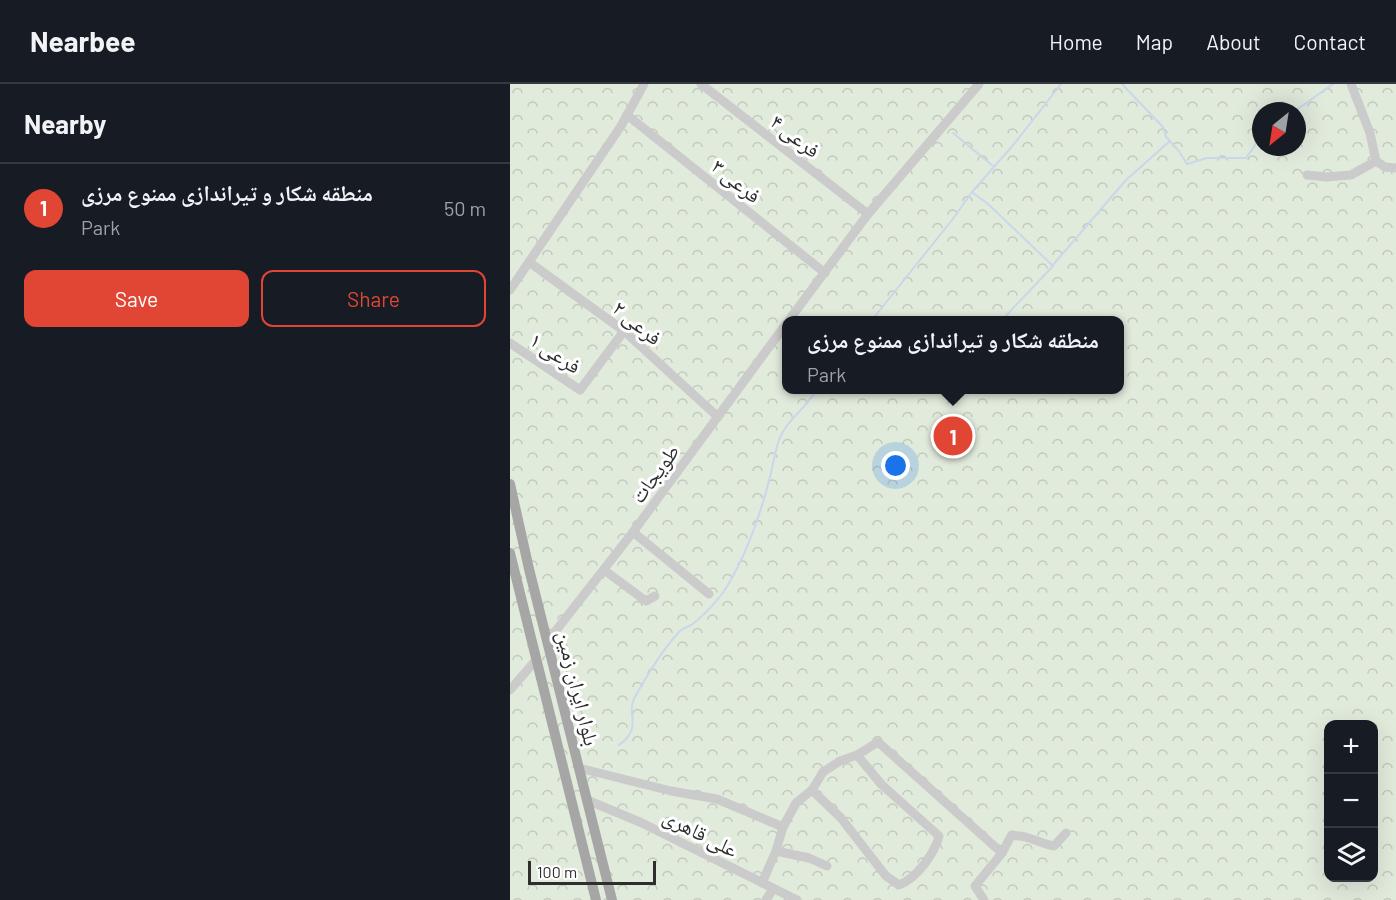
<!DOCTYPE html>
<html lang="en">
<head>
<meta charset="utf-8">
<style>
	:root { --surface:#171b24; --page:#242831; --text:#f1f3f6; --muted:#9ea1a6; --line:#363941; --accent:#e14634 }
	body { margin:0; font-family:Barlow,"Noto Naskh Arabic",sans-serif; background:var(--page); color:var(--text) }
	.controls { position:absolute; right:18px; bottom:18px; display:grid; overflow:hidden; border-radius:12px; box-shadow:0 6px 24px #0002 }
	.controls button { width:54px; height:54px; display:grid; place-items:center; padding:0; border:0; border-bottom:2px solid var(--line); background:var(--surface); color:var(--text); font:30px sans-serif }
	.compass { position:absolute; left:742px; top:18px; width:54px; height:54px; border-radius:50%; background:var(--surface); box-shadow:0 6px 24px #0002; rotate:210deg }
	.scale { position:absolute; left:18px; bottom:15px; width:128px; box-sizing:border-box; padding-left:6px; border:3px solid #2e2e2e; border-top:0; font-size:16px; line-height:21px; white-space:nowrap; color:#2e2e2e; -webkit-text-stroke:4px #fff; paint-order:stroke }
	.you { position:absolute; left:386px; top:382px; width:21px; height:21px; margin:-15px; border:4px solid #fff; border-radius:50%; background:#1a73e8; box-shadow:0 0 0 9px #1a73e833 }
	.badge { display:grid; place-items:center; width:39px; height:39px; border-radius:50%; background:var(--accent); color:#fff; font-size:20px; font-weight:700 }
	.pin { position:absolute; translate:-50% -50%; border:3px solid #fff; box-shadow:0 2px 6px #0006 }
	.popup { position:absolute; left:272px; top:232px; width:342px; height:78px; box-sizing:border-box; display:grid; place-content:center; border-radius:12px; background:var(--surface); filter:drop-shadow(0 2px 4px #0005); font-size:20px; white-space:nowrap; color:var(--muted) }
	.popup b { font-size:22px; color:var(--text) }
	.popup::after { content:''; position:absolute; left:50%; top:100%; margin-left:-12px; border:12px solid transparent; border-top-color:var(--surface) }
	.list { margin:0; padding:0; list-style:none }
	h2 { display:flex; justify-content:space-between; align-items:center; height:78px; margin:0; padding:0 24px; font-size:26px }
	h2 small { font-size:20px; font-weight:400; color:var(--muted) }
	.list li { display:grid; grid-template-columns:39px 1fr auto; gap:18px; align-items:center; box-sizing:border-box; height:90px; padding:0 24px; border-top:2px solid var(--line) }
	.list b { display:block; font-size:22px; white-space:nowrap }
	.list p { margin:0; font-size:20px; white-space:nowrap; color:var(--muted) }
	.list em { font-size:20px; font-style:normal; color:var(--muted) }
	.actions { display:flex; gap:12px; padding:18px 24px }
	.actions a { flex:1; padding:14px 0; border:2px solid var(--accent); border-radius:12px; text-align:center; font-size:21px; color:var(--accent) }
	.actions .main { background:var(--accent); color:#fff }
	.icon { flex:none; width:33px; height:33px; fill:none; stroke:currentColor; stroke-width:2; stroke-linecap:round; stroke-linejoin:round }
	.map { position:relative; flex:none; width:886px; height:816px; overflow:hidden }
	header { display:flex; align-items:center; gap:36px; box-sizing:border-box; height:84px; padding:0 30px; background:var(--surface); border-bottom:2px solid var(--line) }
	header strong { font-size:28px }
	nav { display:flex; gap:33px; margin-inline-start:auto; font-size:21px }
	main { display:flex }
	aside { flex:1; background:var(--surface) }
	.map>svg:first-child { display:block }
</style>
</head>
<body>
<header>
<strong>Nearbee</strong>
<nav><a>Home</a><a>Map</a><a>About</a><a>Contact</a></nav>
</header>
<main>
<aside>
<h2>Nearby<small></small></h2>
<ul class="list">
<li><span class="badge">1</span><div><b>منطقه شکار و تیراندازی ممنوع مرزی</b><p>Park</p></div><em>50 m</em></li>
</ul>
<div class="actions"><a class="main">Save</a><a>Share</a></div>
</aside>
<div class="map">
<svg width="886" height="816" viewBox="0 0 886 816">
	<defs>
		<pattern id="park-crowns" width="20" height="18" patternUnits="userSpaceOnUse" patternTransform="scale(1.5)"><rect width="20" height="18" fill="#e1ebdc"/><path d="M2 6a3 3 0 1 1 6 0M12 15a3 3 0 1 1 6 0" fill="none" stroke="#c1cabd"/></pattern>
	</defs>
	<rect width="100%" height="100%" fill="#fff"/>
	<!-- park -->
	<path fill="url(#park-crowns)" fill-rule="evenodd" d="M0 0H886V816H0ZM751 27H787V63H751ZM276 236H610V306H276ZM818 640H864V794H818Z"/>
	<g fill="none" stroke-linecap="round" stroke-linejoin="round">
		<!-- stream -->
		<g stroke="#c9d7eb" stroke-width="2">
			<path d="M612 0 653 43 656 53 668 66 677 80 697 74H736L744 63 751 45"/>
			<path d="M785 27 823 0"/>
			<path d="M443 49 483 82"/>
			<path d="M462 108 478 120 543 182 492 236"/>
			<path d="M543 181 616 96 660 57"/>
			<path d="M362 236 442 136 462 108 505 59 551 0"/>
			<path d="M109 661C134 643 115 630 125 613 137 591 152 567 168 549 172 544 179 543 184 539 194 531 204 520 212 510 234 478 248 437 258 401 262 386 264 371 269 356 276 336 297 324 306 306"/>
		</g>
		<!-- minor -->
		<g stroke="#cbcbcb" stroke-width="9">
			<path d="M191 0 358 130"/>
			<path d="M841 0 860 49 866 77 875 83 886 84"/>
			<path d="M117 31 315 189"/>
			<path d="M797 91 816 93 841 91 866 77"/>
			<path d="M19 178 114 247 208 333"/>
			<path d="M0 206 111 42 134 0"/>
			<path d="M279 236 358 130 469 0"/>
			<path d="M0 259 70 306 114 247"/>
			<path d="M123 448 199 510"/>
			<path d="M94 486 136 517 145 512"/>
			<path d="M37 558 123 448 276 240"/>
			<path d="M0 606 26 576"/>
			<path d="M69 684 161 707 207 715 273 743"/>
			<path d="M302 706 331 734 376 792 389 801C406 795 425 769 429 752L372 701 347 671"/>
			<path d="M77 716 132 739 287 816"/>
			<path d="M266 767 299 774 317 782"/>
			<path d="M492 769 501 752C516 750 529 759 544 762L556 749"/>
			<path d="M252 799 266 767 273 743 286 719 302 706 313 688 330 677 347 671 368 658 492 769 465 802 474 816"/>
			<path d="M256 816 263 805"/>
		</g>
		<!-- major -->
		<g stroke="#a6a6a6" stroke-width="10">
			<path d="M0 400 19 485 102 816"/>
			<path d="M0 469 86 816"/>
		</g>
	</g>
	<g text-anchor="middle" dominant-baseline="central" stroke-width="6" stroke-linejoin="round" paint-order="stroke">
		<!-- street labels -->
		<g font-size="21" fill="#2e2e2e" stroke="#fff">
			<text transform="translate(286 51) rotate(38)">فرعی ۴</text>
			<text transform="translate(227 96) rotate(39)">فرعی ۳</text>
			<text transform="translate(128 238) rotate(40)">فرعی ۲</text>
			<text transform="translate(46 268) rotate(34)">فرعی ۱</text>
			<text transform="translate(144 389) rotate(-54)">طویجات</text>
			<text transform="translate(69 604) rotate(76)">بلوار ایران زمین</text>
			<text transform="translate(191 748) rotate(27)">علی قاهری</text>
		</g>
	</g>
</svg>
<div class="controls">
<button>+</button>
<button>−</button>
<button><svg class="icon" aria-label="layers" viewBox="0 0 24 24"><path d="M12 4l9 5-9 5-9-5zM3 14l9 5 9-5"/></svg></button>
</div>
<svg class="compass" viewBox="-18 -18 36 36"><path d="M0-13l5 13h-10z" fill="#e53935"/><path d="M0 13l5-13h-10z" fill="#9ea1a6"/></svg>
<div class="scale">100 m</div>
<div class="you"></div>
<div class="pin badge" style="left:443px;top:352px">1</div>
<div class="popup"><b>منطقه شکار و تیراندازی ممنوع مرزی</b>Park</div>
</div>
</main>
</body>
</html>
